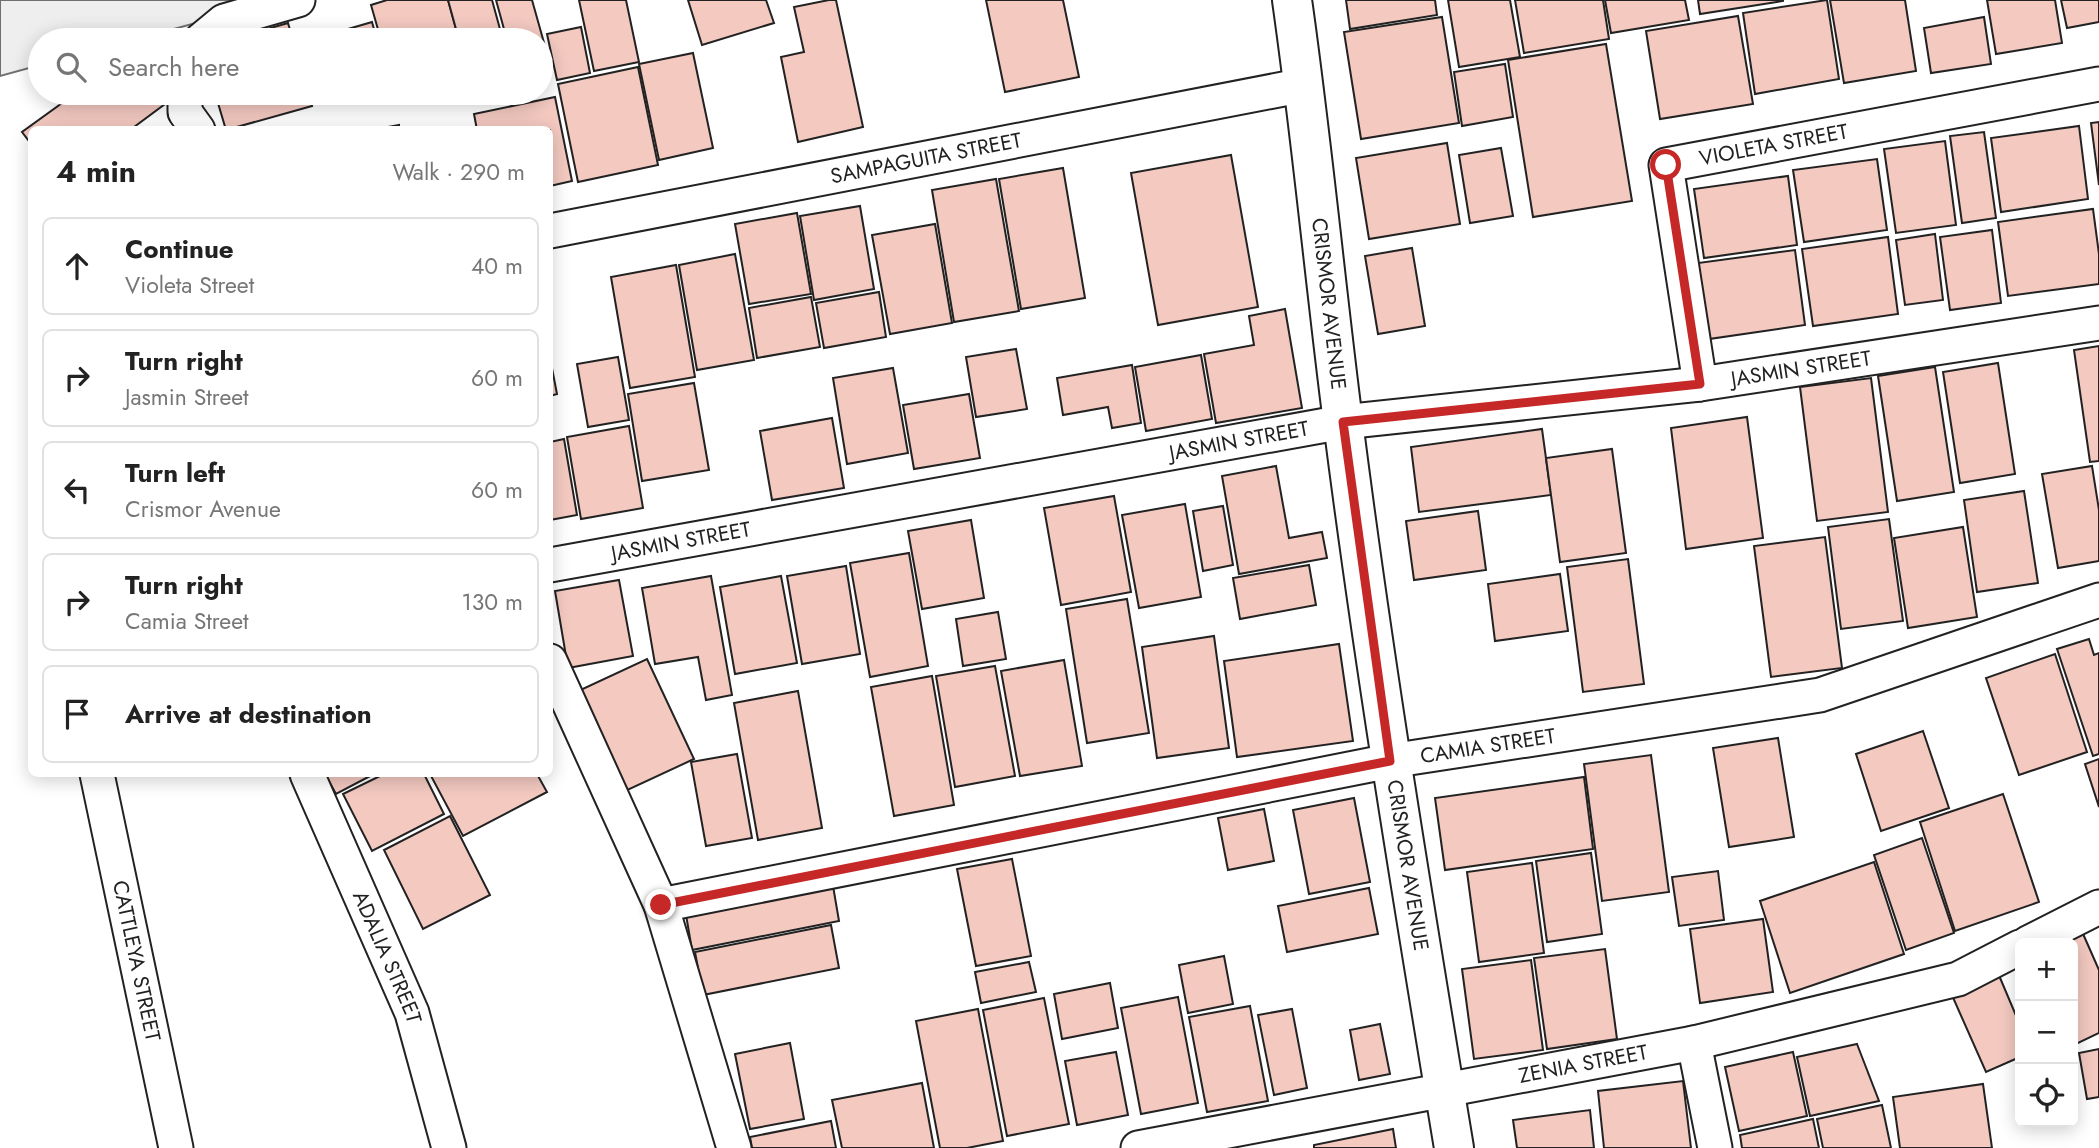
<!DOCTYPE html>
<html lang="en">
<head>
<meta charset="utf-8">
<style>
	:root { --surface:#fff; --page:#f2f2f2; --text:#222; --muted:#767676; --line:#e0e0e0 }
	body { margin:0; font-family:Jost,sans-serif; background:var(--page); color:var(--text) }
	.controls { position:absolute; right:21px; bottom:21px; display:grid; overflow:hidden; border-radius:10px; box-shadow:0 4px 18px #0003 }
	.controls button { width:63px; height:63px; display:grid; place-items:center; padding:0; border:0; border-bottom:2px solid var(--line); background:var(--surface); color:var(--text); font:35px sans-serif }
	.stop { position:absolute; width:21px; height:21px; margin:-16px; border:5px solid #c62828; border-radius:50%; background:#fff }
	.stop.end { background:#c62828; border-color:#fff; box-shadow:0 2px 7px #0008 }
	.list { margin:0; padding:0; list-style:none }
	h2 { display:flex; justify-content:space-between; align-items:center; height:91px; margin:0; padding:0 28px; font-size:30px }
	h2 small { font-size:23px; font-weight:400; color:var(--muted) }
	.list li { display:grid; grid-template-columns:46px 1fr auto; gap:21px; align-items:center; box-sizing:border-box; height:98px; margin:0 14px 14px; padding:0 14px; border:2px solid var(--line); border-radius:10px }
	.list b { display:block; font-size:26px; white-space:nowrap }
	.list p { margin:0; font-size:23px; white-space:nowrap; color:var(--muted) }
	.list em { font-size:23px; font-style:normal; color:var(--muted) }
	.icon { flex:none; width:38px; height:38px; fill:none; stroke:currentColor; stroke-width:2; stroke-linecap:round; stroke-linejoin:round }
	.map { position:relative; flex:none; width:2099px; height:1148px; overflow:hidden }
	.search { position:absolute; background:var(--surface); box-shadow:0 4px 18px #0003; left:28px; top:28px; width:525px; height:77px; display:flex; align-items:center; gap:18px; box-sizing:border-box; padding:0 24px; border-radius:38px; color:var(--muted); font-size:26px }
	.panel { position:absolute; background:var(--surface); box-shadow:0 4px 18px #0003; left:28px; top:126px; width:525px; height:651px; border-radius:10px }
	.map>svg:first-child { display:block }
</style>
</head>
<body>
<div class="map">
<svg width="2099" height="1148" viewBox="0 0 2099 1148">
	<rect width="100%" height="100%" fill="#fff"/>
	<!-- green -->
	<path fill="#eee" stroke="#6f6f6f" stroke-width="2" d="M0 0H281L133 40H40V65L0 76Z"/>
	<!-- building -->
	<g fill="#f3c9c0" stroke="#222" stroke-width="2">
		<path d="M387 0H448L459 40H381L371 5Z"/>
		<path d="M448 0H492L503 40H459Z"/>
		<path d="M496 0H532L548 57 541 59V40H507Z"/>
		<path d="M579 0H626L639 62 594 71Z"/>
		<path d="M688 0H766L774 23 702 45Z"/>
		<path d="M829 0H836L863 127 798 142 781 57 804 52 794 7Z"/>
		<path d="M986 0H1063L1079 77 1005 92Z"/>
		<path d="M1346 0H1435L1437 15 1350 29Z"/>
		<path d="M1448 0H1510L1520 57 1459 67Z"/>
		<path d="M1515 0H1603L1609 39 1524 53Z"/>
		<path d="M1605 0H1685L1689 20 1611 33Z"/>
		<path d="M1698 0H1783V1L1700 14Z"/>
		<path d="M1827 0 1839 79 1755 94 1743 13Z"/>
		<path d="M1830 0H1905L1916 71 1844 83Z"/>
		<path d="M1987 0H2055L2062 43 1996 54Z"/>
		<path d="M2061 0H2099V22L2067 28Z"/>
		<path d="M1738 16 1753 104 1660 119 1646 31Z"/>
		<path d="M1442 17 1459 123 1361 139 1344 32Z"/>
		<path d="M1984 17 1991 64 1931 73 1924 28Z"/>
		<path d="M372 22 377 40H310Z"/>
		<path d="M288 23 293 40H229Z"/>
		<path d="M581 27 590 73 557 80 547 34Z"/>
		<path d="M1606 44 1632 201 1533 217 1508 60Z"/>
		<path d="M693 53 713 148 659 160 639 64Z"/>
		<path d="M1505 64 1513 117 1462 126 1454 72Z"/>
		<path d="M638 67 658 165 578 182 558 84Z"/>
		<path d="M76 93H157L165 104 130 130H32V145L22 132Z"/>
		<path d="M215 93H308L312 106 226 130Z"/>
		<path d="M396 93H430L398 102Z"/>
		<path d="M555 97 572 181 550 186V130H477L474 114Z"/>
		<path d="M2099 122V185L2091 123Z"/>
		<path d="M399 125V130H372Z"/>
		<path d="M2079 126 2088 199 2001 212 1991 138Z"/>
		<path d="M1984 132 1996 218 1962 223 1950 136Z"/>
		<path d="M1945 141 1956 225 1896 233 1884 149Z"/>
		<path d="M1447 143 1460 224 1369 239 1356 158Z"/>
		<path d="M1501 148 1513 216 1470 223 1459 155Z"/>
		<path d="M1231 155 1258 307 1158 325 1131 173Z"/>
		<path d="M1877 159 1887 230 1804 242 1793 170Z"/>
		<path d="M1063 168 1085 298 1021 309 999 179Z"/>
		<path d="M1788 176 1797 245 1704 258 1694 189Z"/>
		<path d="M996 179 1019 311 954 322 932 190Z"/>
		<path d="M860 206 874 289 814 300 800 216Z"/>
		<path d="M2093 209 2099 254V284L2008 296 1998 222Z"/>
		<path d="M797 213 811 294 749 304 735 224Z"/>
		<path d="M935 224 952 323 890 334 872 235Z"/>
		<path d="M1992 230 2001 303 1950 310 1940 237Z"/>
		<path d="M1935 234 1943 300 1905 305 1896 240Z"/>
		<path d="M1888 237 1898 314 1813 326 1802 249Z"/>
		<path d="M1412 248 1425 326 1378 334 1365 256Z"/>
		<path d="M1795 250 1805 325 1709 339 1698 263Z"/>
		<path d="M735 254 754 360 697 370 679 265Z"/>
		<path d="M676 265 695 377 630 388 611 277Z"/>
		<path d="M879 292 886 337 824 348 816 303Z"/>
		<path d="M811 297 820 347 757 358 749 308Z"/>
		<path d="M1285 309 1302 408 1216 423 1204 354 1254 345 1249 316Z"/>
		<path d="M2099 346V461L2090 462 2074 350Z"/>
		<path d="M1016 349 1027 409 976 417 966 357Z"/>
		<path d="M1201 355 1212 419 1146 431 1135 367Z"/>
		<path d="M618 357 629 420 588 427 577 364Z"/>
		<path d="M550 358 557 394 550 396Z"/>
		<path d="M1998 363 2015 474 1960 483 1943 372Z"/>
		<path d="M1132 365 1141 423 1112 428 1108 407 1063 415 1057 378Z"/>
		<path d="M1935 367 1954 492 1897 501 1878 376Z"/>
		<path d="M893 368 908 453 847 464 833 378Z"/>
		<path d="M1871 378 1888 512 1817 521 1800 387Z"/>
		<path d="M694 383 709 470 642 481 628 394Z"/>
		<path d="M969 394 980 458 914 469 903 405Z"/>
		<path d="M1747 417 1763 538 1686 549 1671 428Z"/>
		<path d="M832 418 844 488 772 500 760 431Z"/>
		<path d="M629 426 643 508 581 519 567 437Z"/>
		<path d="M1542 429 1551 495 1419 512 1411 447Z"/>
		<path d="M564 439 577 515 550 520V442Z"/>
		<path d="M1612 449 1626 553 1560 562 1546 458Z"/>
		<path d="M1276 466 1289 538 1322 532 1327 558 1239 574 1222 476Z"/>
		<path d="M2092 466 2099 510V561L2058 568 2042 474Z"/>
		<path d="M2024 491 2038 583 1977 592 1964 500Z"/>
		<path d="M1114 496 1131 592 1061 605 1044 508Z"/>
		<path d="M1185 504 1201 597 1139 608 1122 515Z"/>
		<path d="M1223 506 1233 565 1203 571 1193 511Z"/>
		<path d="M1478 511 1486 570 1414 580 1406 521Z"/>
		<path d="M1889 519 1903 621 1841 629 1828 527Z"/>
		<path d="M971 520 984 598 922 609 908 531Z"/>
		<path d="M1963 527 1977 617 1908 628 1894 538Z"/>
		<path d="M1825 537 1842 668 1771 677 1754 546Z"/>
		<path d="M909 553 928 666 870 677 850 563Z"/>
		<path d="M1628 559 1644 684 1583 692 1567 567Z"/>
		<path d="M1309 565 1316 605 1240 619 1233 578Z"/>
		<path d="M846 566 860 654 802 664 787 576Z"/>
		<path d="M1560 574 1568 631 1495 641 1488 584Z"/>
		<path d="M711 576 732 695 706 700 698 657 655 664 642 588Z"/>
		<path d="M781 576 797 663 735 674 720 587Z"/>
		<path d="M619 580 633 656 568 668 555 591Z"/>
		<path d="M1127 599 1149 733 1087 743 1066 609Z"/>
		<path d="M998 612 1006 659 963 666 956 619Z"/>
		<path d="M1214 636 1229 748 1157 758 1142 647Z"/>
		<path d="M2089 639 2094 655 2099 653V754L2093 756 2057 649Z"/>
		<path d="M1339 644 1353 741 1237 757 1224 661Z"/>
		<path d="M2055 654 2087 752 2019 775 1986 678Z"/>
		<path d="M647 659 694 759 621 793 574 693Z"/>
		<path d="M1064 660 1082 766 1020 776 1001 671Z"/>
		<path d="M995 666 1015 776 955 787 936 676Z"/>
		<path d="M932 676 954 805 894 816 871 687Z"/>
		<path d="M798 691 822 828 758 840 734 703Z"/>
		<path d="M1923 731 1949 808 1881 831 1856 754Z"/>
		<path d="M1778 738 1794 837 1729 847 1713 748Z"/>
		<path d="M737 754 752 838 706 846 691 762Z"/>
		<path d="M1651 755 1669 892 1602 901 1584 764Z"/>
		<path d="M2099 759V807L2085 764Z"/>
		<path d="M325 774H374L336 794Z"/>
		<path d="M384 774H424L444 814 372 851 343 794Z"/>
		<path d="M430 774H537L547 792 463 836Z"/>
		<path d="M1584 777 1593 849 1445 870 1435 798Z"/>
		<path d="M2003 794 2039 902 1955 931 1920 822Z"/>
		<path d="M1354 798 1370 882 1309 894 1293 810Z"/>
		<path d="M1264 809 1274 861 1228 870 1218 818Z"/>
		<path d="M450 816 490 895 423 929 384 850Z"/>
		<path d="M1922 838 1954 933 1906 950 1874 855Z"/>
		<path d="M1591 853 1602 934 1547 942 1536 861Z"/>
		<path d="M1012 859 1031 956 976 966 957 869Z"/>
		<path d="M1874 862 1904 954 1790 993 1760 901Z"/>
		<path d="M1532 863 1544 953 1479 962 1467 872Z"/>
		<path d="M1718 871 1724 920 1679 926 1672 877Z"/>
		<path d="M832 880 839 921 692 950 685 909Z"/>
		<path d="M1369 888 1378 934 1287 952 1278 906Z"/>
		<path d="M1763 919 1773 992 1700 1003 1690 929Z"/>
		<path d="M831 925 839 968 703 995 695 952Z"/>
		<path d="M2080 927 2099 970V1033L2076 1044 2073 1037V943H2043Z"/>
		<path d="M1605 949 1617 1039 1547 1049 1534 958Z"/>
		<path d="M1224 956 1233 1004 1188 1013 1179 965Z"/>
		<path d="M1531 960 1543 1050 1474 1059 1462 969Z"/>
		<path d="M1029 962 1036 992 981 1003 975 972Z"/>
		<path d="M1998 973 2020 1025V1057L1986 1072 1951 993Z"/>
		<path d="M1110 983 1118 1028 1062 1039 1054 994Z"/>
		<path d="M1178 997 1198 1103 1141 1114 1121 1008Z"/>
		<path d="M1044 998 1069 1124 1007 1136 983 1010Z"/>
		<path d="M1250 1006 1268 1101 1207 1112 1189 1017Z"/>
		<path d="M978 1009 1003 1141 967 1148H940L916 1021Z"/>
		<path d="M1292 1009 1307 1088 1274 1095 1258 1015Z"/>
		<path d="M1380 1024 1390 1074 1359 1080 1350 1030Z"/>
		<path d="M790 1043 804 1119 750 1129 735 1054Z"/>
		<path d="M1857 1044 1879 1101 1810 1116 1797 1057Z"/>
		<path d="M2099 1049V1097L2087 1099 2079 1053Z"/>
		<path d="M1116 1052 1128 1115 1077 1125 1065 1061Z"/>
		<path d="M1793 1052 1807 1116 1739 1131 1725 1067Z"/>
		<path d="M1683 1081 1691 1148H1604L1598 1091Z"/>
		<path d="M922 1083 934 1148H842L832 1100Z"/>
		<path d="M1983 1084 1992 1148H1900L1893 1097Z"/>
		<path d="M1882 1105 1891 1148H1823L1817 1119Z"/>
		<path d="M1590 1110 1594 1148H1517L1513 1120Z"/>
		<path d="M1813 1119 1819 1148H1742L1740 1135Z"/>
		<path d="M831 1121 836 1148H752L750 1137Z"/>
		<path d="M1393 1129 1396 1148H1314V1145Z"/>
	</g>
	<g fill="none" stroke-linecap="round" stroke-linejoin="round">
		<!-- street casing -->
		<g stroke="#222" stroke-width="37">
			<g id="street">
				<path d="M201 40 224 21 298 0"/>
				<path d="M185 93V112L198 130"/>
				<path id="s1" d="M550 231 1304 85"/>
				<path id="s2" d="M1700 384 1666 165 2099 84"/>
				<path id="s3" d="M550 565 1343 422 1700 384 2099 323"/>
				<path d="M550 661 661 905 734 1148"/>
				<path id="s4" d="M97 774 176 1148"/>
				<path id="s5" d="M307 774 412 1013 449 1148"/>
				<path id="s6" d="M661 905 1390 761 1820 695 2099 600"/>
				<path d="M2028 943 2099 907"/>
				<path d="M1694 1043 1715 1148"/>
				<path id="s7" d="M1138 1148 1694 1043 1958 979 2020 947"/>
			</g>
		</g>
		<!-- secondary casing -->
		<g stroke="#222" stroke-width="42">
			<g id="secondary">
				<path id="s8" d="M1292 0C1312 140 1325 282 1343 422 1374 665 1414 907 1454 1148"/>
			</g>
		</g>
		<!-- street -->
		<use href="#street" stroke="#fff" stroke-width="33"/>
		<!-- secondary -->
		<use href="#secondary" stroke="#fff" stroke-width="38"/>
	</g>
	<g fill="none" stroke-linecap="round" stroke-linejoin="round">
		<!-- route -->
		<path stroke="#c62828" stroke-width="9" d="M661 905 1390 761 1343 422 1700 384 1666 165"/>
	</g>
	<g text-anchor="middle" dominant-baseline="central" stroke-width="5" stroke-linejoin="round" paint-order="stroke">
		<!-- street labels -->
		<g font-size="21" fill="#222" stroke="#fff">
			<text stroke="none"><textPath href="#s2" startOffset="331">VIOLETA STREET</textPath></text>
			<text stroke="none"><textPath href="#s1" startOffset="383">SAMPAGUITA STREET</textPath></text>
			<text stroke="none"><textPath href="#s8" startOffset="306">CRISMOR AVENUE</textPath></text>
			<text stroke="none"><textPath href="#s3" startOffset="1267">JASMIN STREET</textPath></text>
			<text stroke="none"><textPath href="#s3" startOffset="700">JASMIN STREET</textPath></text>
			<text stroke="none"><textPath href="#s3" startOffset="133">JASMIN STREET</textPath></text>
			<text stroke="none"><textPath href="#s6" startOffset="842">CAMIA STREET</textPath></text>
			<text stroke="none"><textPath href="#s8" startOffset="873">CRISMOR AVENUE</textPath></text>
			<text stroke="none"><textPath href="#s5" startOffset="200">ADALIA STREET</textPath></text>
			<text stroke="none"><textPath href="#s4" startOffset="191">CATTLEYA STREET</textPath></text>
			<text stroke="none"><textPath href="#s7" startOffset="453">ZENIA STREET</textPath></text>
		</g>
	</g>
</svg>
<div class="controls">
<button>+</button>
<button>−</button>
<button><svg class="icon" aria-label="locate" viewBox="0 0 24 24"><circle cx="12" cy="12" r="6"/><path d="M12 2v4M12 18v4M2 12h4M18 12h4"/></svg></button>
</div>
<div class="stop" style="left:1666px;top:165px"></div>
<div class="stop end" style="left:661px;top:905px"></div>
<div class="search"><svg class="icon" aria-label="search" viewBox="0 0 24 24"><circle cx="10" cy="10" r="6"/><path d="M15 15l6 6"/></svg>Search here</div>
<section class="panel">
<h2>4 min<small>Walk · 290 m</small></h2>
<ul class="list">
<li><svg class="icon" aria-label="ahead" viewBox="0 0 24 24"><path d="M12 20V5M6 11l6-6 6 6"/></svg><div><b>Continue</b><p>Violeta Street</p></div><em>40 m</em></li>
<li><svg class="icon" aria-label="right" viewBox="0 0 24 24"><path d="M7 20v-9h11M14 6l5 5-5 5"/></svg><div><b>Turn right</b><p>Jasmin Street</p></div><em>60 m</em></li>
<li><svg class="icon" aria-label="left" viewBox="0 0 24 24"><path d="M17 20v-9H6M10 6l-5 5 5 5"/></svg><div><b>Turn left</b><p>Crismor Avenue</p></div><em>60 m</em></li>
<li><svg class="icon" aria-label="right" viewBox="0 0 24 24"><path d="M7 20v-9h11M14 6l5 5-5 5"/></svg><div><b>Turn right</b><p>Camia Street</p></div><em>130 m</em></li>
<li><svg class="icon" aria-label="arrive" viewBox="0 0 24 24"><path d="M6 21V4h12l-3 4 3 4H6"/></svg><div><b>Arrive at destination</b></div></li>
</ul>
</section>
</div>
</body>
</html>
